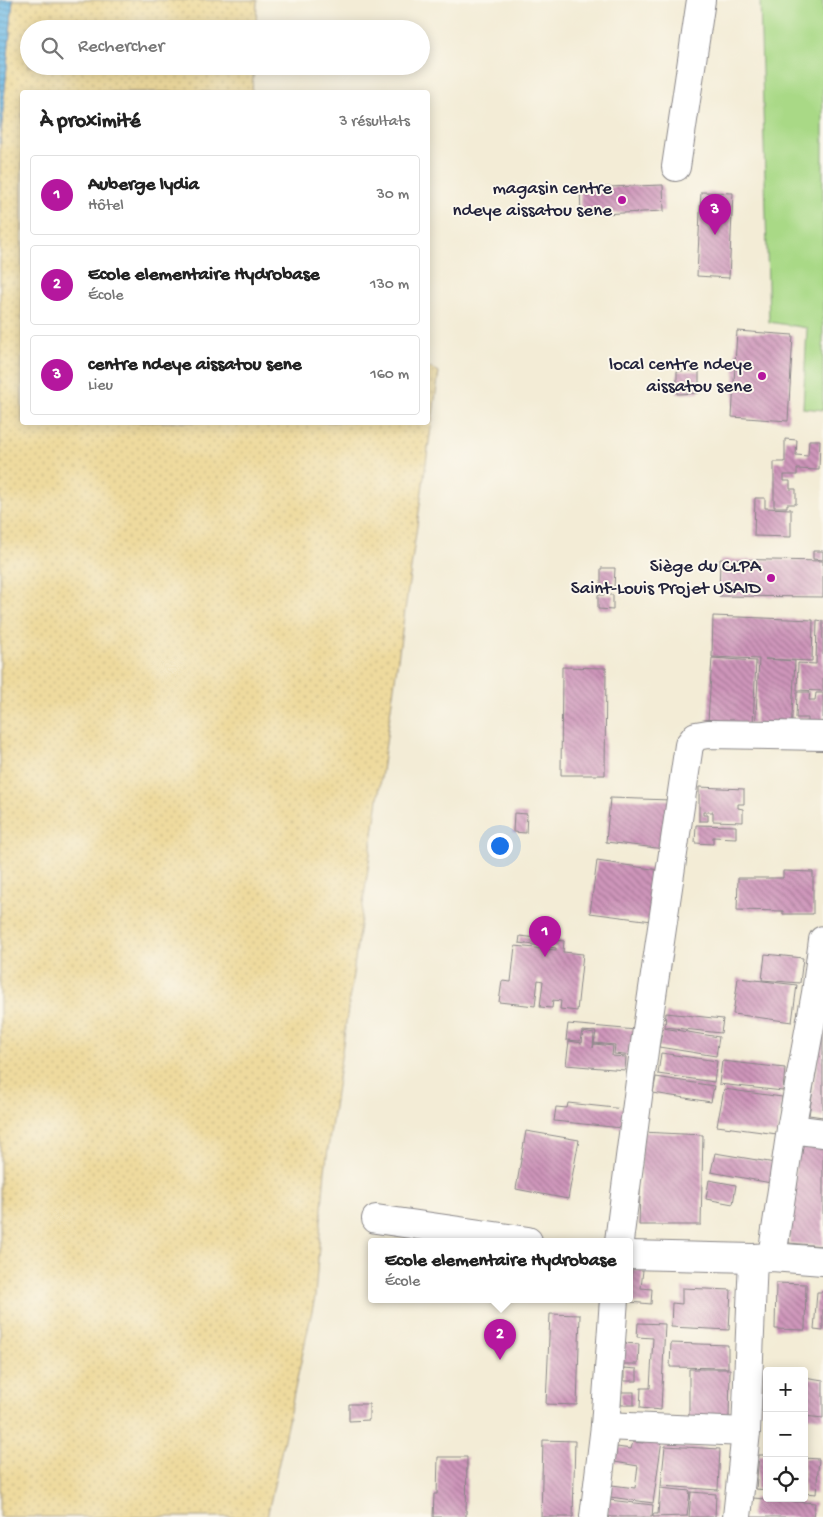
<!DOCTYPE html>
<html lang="fr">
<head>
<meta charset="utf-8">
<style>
	:root { --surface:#fff; --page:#f6f6f6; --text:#222; --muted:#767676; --line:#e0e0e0; --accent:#b5179e }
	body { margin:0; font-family:"Gochi Hand",sans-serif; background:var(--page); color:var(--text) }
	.controls { position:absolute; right:15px; bottom:15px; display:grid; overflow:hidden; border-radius:5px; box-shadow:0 2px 12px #0003 }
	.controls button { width:45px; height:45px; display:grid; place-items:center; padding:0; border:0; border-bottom:1px solid var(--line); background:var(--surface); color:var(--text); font:25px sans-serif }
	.you { position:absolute; left:499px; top:845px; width:18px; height:18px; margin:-12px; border:4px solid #fff; border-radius:50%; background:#1a73e8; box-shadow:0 0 0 8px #1a73e833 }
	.badge { display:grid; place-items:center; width:32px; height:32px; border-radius:50%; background:var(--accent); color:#fff; font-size:16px; font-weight:700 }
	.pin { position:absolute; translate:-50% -41px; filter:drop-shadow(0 1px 2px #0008) }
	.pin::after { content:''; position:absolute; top:26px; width:18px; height:15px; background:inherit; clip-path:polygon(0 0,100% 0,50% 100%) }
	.popup { position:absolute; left:368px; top:1238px; width:265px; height:65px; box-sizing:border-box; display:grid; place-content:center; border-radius:5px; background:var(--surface); filter:drop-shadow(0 1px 4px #0005); font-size:16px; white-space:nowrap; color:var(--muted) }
	.popup b { font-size:19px; color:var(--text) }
	.popup::after { content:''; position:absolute; left:50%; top:100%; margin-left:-10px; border:10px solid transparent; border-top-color:var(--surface) }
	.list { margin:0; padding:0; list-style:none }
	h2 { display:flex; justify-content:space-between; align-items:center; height:65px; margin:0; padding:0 20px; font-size:21px }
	h2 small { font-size:16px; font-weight:400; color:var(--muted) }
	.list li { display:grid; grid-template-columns:32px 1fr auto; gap:15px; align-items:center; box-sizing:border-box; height:80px; margin:0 10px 10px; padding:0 10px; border:1px solid var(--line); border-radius:5px }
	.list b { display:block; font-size:19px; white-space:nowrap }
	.list p { margin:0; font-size:16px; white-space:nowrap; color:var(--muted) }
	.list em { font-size:16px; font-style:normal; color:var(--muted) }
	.icon { flex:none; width:28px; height:28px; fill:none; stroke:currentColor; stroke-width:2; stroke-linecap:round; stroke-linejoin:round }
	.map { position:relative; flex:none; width:823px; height:1517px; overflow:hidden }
	.search { position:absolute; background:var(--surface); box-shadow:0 2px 12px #0003; left:20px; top:20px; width:410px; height:55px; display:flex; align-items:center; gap:12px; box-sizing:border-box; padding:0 18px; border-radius:28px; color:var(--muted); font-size:19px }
	.panel { position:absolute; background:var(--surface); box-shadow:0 2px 12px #0003; left:20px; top:90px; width:410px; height:335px; border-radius:5px }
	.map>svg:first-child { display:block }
</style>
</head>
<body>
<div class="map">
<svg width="823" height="1517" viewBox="0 0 823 1517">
	<defs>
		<pattern id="sand-dots" width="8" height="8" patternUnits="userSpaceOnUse" patternTransform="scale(1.25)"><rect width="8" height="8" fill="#eeda9e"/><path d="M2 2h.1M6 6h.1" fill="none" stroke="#ccbb89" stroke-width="1.8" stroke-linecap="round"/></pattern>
		<pattern id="water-rules" width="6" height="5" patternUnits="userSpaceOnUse" patternTransform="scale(1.25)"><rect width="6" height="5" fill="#6ab8e4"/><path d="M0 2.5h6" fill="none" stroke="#5795ba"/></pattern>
		<pattern id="building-back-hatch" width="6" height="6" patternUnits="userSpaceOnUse" patternTransform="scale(1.25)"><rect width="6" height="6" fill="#ce95ba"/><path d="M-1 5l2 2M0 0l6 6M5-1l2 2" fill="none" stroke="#a77998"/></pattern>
	</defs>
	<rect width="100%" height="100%" fill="#fbf7ec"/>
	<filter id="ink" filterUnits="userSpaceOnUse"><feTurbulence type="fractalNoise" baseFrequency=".02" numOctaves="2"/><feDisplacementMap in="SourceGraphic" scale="10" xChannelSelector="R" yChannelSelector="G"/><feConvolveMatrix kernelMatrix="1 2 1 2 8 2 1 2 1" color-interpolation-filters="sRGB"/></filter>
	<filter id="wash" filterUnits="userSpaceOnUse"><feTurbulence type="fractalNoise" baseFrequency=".0096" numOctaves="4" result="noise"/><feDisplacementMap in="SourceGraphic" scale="20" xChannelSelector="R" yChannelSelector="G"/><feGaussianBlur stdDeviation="1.12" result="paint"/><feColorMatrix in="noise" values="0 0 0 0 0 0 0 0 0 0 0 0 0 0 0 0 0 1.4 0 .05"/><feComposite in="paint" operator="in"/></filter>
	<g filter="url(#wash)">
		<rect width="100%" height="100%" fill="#f3ecd6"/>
		<!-- sand -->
		<path fill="url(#sand-dots)" stroke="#887e6c" d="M13 0H257L256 29H29V66H254L252 92H22V422H428V367L439 372 325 1170 315 1297 267 1517H0V144Z"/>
		<!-- garden -->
		<path fill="#a9d986" stroke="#667e60" d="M760 0H823V410L803 408 807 328 769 322Z"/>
		<!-- water -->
		<path fill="url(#water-rules)" stroke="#466d90" d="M0 0H13L0 144Z"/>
		<g id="blocks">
			<!-- building -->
			<g fill="url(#building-back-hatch)">
				<path d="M663 185 664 211 581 215 580 188Z"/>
				<path d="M701 192 733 193 729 278 697 276Z"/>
				<path d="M737 331 793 335 788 421 732 417Z"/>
				<path d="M677 371H699V393L677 394Z"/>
				<path d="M785 439 797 440 796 455 808 456 809 440H820L819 470 797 469V475H784V481H790V489H796V504H787V507H774V462H785Z"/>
				<path d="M755 498H765V508L791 509V537L754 536Z"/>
				<path d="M813 551H823V560L813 559Z"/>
				<path d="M720 559 823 561V597L719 596Z"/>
				<path d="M601 568H615L614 588H601Z"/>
				<path d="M598 595H613V610L598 609Z"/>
				<path d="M713 616 813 620 812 661 765 659 795 661 791 733 755 732 759 659 712 657Z"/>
				<path d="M817 620 823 621V691L797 690 798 663 816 664Z"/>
				<path d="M712 658 756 661 753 724 708 721Z"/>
				<path d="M562 667 606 668 605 775H561Z"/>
				<path d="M797 692H810L809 700H815L816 693H823V726H808V718H796Z"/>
				<path d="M699 787 744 789V804H738V808L743 809V822L713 821V812H703V815H708V821H699Z"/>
				<path d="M610 798 671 800 665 849 606 842Z"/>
				<path d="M514 813 527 814 526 833 513 832Z"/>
				<path d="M696 825 736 826V838L713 837V844L695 843Z"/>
				<path d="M597 861 659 870 652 921 590 913Z"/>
				<path d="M783 871 813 872V914H783V911L737 910 738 878H783Z"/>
				<path d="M520 936 564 941 563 952 583 954 577 1011 560 1009 561 1001 553 1000 552 1008 540 1007 543 981 538 980 535 1006 499 1002 502 981 511 982 515 946 556 950V948L519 943Z"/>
				<path d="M765 954 803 958 800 983 762 980Z"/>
				<path d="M738 978 797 985 792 1022 733 1014Z"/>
				<path d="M666 1013 723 1019 721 1033 665 1027Z"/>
				<path d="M568 1024 636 1030 633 1056 614 1054 615 1045 594 1043 596 1032 582 1031 580 1041 566 1040Z"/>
				<path d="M663 1028 719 1037 716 1056 659 1047Z"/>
				<path d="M583 1032 594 1034 593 1048 594 1044 613 1046 612 1056 626 1057 625 1070 566 1065 569 1041 582 1043Z"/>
				<path d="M822 1033H823V1117L809 1115Z"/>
				<path d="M661 1053 717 1061 714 1082 658 1074Z"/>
				<path d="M722 1061 785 1068 783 1091 719 1084Z"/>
				<path d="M656 1077 714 1086 711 1102 653 1093Z"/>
				<path d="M724 1089 782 1097 777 1134 717 1126Z"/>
				<path d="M568 1103 624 1109 622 1128 554 1121 556 1107 567 1108Z"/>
				<path d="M526 1131 579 1140 568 1199 516 1189Z"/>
				<path d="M642 1132 703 1135 701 1225H639Z"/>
				<path d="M798 1141 823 1143V1246L789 1243Z"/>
				<path d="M715 1153 775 1163 771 1183 711 1172Z"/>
				<path d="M709 1180 736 1185 733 1204 706 1199Z"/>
				<path d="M632 1269 643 1270 641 1288 652 1289 651 1304 630 1302Z"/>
				<path d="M776 1283 806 1284 805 1330 775 1329Z"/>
				<path d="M682 1288 731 1290 729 1330 671 1327 672 1303 682 1304Z"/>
				<path d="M817 1292H823V1331L814 1330Z"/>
				<path d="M550 1314 580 1315 577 1405 546 1404Z"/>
				<path d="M638 1323 665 1324 661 1410 640 1408 641 1388H650L653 1338 637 1337Z"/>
				<path d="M622 1343 639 1344 638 1364H621Z"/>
				<path d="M671 1343 728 1345V1368L670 1367Z"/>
				<path d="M624 1368 637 1369V1381H624Z"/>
				<path d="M689 1369H730L729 1419H689Z"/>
				<path d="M766 1373H767V1411H761Z"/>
				<path d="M804 1377 823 1380V1418L804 1416Z"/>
				<rect x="621" y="1392" width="13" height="13"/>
				<path d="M349 1404H369V1420L349 1421Z"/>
				<path d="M644 1438 662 1440 653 1503 610 1497 612 1485 635 1488 638 1466 615 1462 617 1447 631 1449 633 1442 643 1443Z"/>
				<path d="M543 1440 575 1441 573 1517H541Z"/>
				<path d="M665 1446 720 1449 718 1490 661 1486Z"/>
				<path d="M759 1455H767V1490L756 1489Z"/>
				<path d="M438 1457H467L466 1517H433L434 1494H437Z"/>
				<path d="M804 1458 819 1459 816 1494 804 1493Z"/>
				<path d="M660 1488 690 1491 687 1516 653 1517V1514H658Z"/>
				<path d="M691 1492 716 1494 715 1517H689Z"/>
				<path d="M753 1498 815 1503 813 1517H751Z"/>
				<path d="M609 1500 653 1505 652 1517H611L607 1515Z"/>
			</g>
		</g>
	</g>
	<g filter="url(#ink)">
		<use href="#blocks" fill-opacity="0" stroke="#8a8788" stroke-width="1"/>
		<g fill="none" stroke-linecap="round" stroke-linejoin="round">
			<!-- minor casing -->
			<g stroke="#8a8788" stroke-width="30">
				<g id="minor">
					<path d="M676 167 701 0"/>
					<path d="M791 1129 823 1133"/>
					<path d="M376 1219 528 1241"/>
					<path d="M619 1241 645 1043 689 745 696 736 708 734 823 736"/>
					<path d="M629 1255 753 1258 772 1257 823 1261"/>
					<path d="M772 1257 791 1129 816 993 823 940"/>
					<path d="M605 1426 746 1432"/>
					<path d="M594 1517 605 1426 614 1299"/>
					<path d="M737 1517 746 1432 753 1258"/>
				</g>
			</g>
			<!-- minor -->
			<use href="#minor" stroke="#fff" stroke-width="28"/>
		</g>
	</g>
	<!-- markers -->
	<g fill="#b5179e" stroke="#fbf7ec" stroke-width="2">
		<circle cx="622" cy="200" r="5"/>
		<circle cx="762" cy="376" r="5"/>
		<circle cx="771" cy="578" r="5"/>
	</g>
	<g text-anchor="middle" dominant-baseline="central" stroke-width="4" stroke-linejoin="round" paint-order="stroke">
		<!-- poi labels -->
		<g font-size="19" fill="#22223b" stroke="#fbf7ec" text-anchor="end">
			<text x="612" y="189">magasin centre<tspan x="612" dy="22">ndeye aissatou sene</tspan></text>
			<text x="752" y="365">local centre ndeye<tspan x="752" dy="22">aissatou sene</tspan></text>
			<text x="761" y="567">Siège du CLPA<tspan x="761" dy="22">Saint-Louis Projet USAID</tspan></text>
		</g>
	</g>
</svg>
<div class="controls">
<button>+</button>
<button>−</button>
<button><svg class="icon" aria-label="locate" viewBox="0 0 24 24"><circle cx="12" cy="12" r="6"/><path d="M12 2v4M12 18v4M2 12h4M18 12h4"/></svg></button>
</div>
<div class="you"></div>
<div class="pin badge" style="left:545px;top:957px">1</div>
<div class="pin badge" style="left:500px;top:1360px">2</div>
<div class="popup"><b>Ecole elementaire Hydrobase</b>École</div>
<div class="pin badge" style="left:715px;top:235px">3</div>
<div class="search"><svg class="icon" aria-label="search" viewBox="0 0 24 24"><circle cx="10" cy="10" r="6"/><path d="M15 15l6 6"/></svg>Rechercher</div>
<section class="panel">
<h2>À proximité<small>3 résultats</small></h2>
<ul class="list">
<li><span class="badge">1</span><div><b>Auberge lydia</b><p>Hôtel</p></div><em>30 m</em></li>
<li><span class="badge">2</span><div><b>Ecole elementaire Hydrobase</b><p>École</p></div><em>130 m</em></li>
<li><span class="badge">3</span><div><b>centre ndeye aissatou sene</b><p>Lieu</p></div><em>160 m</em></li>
</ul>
</section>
</div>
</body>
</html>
